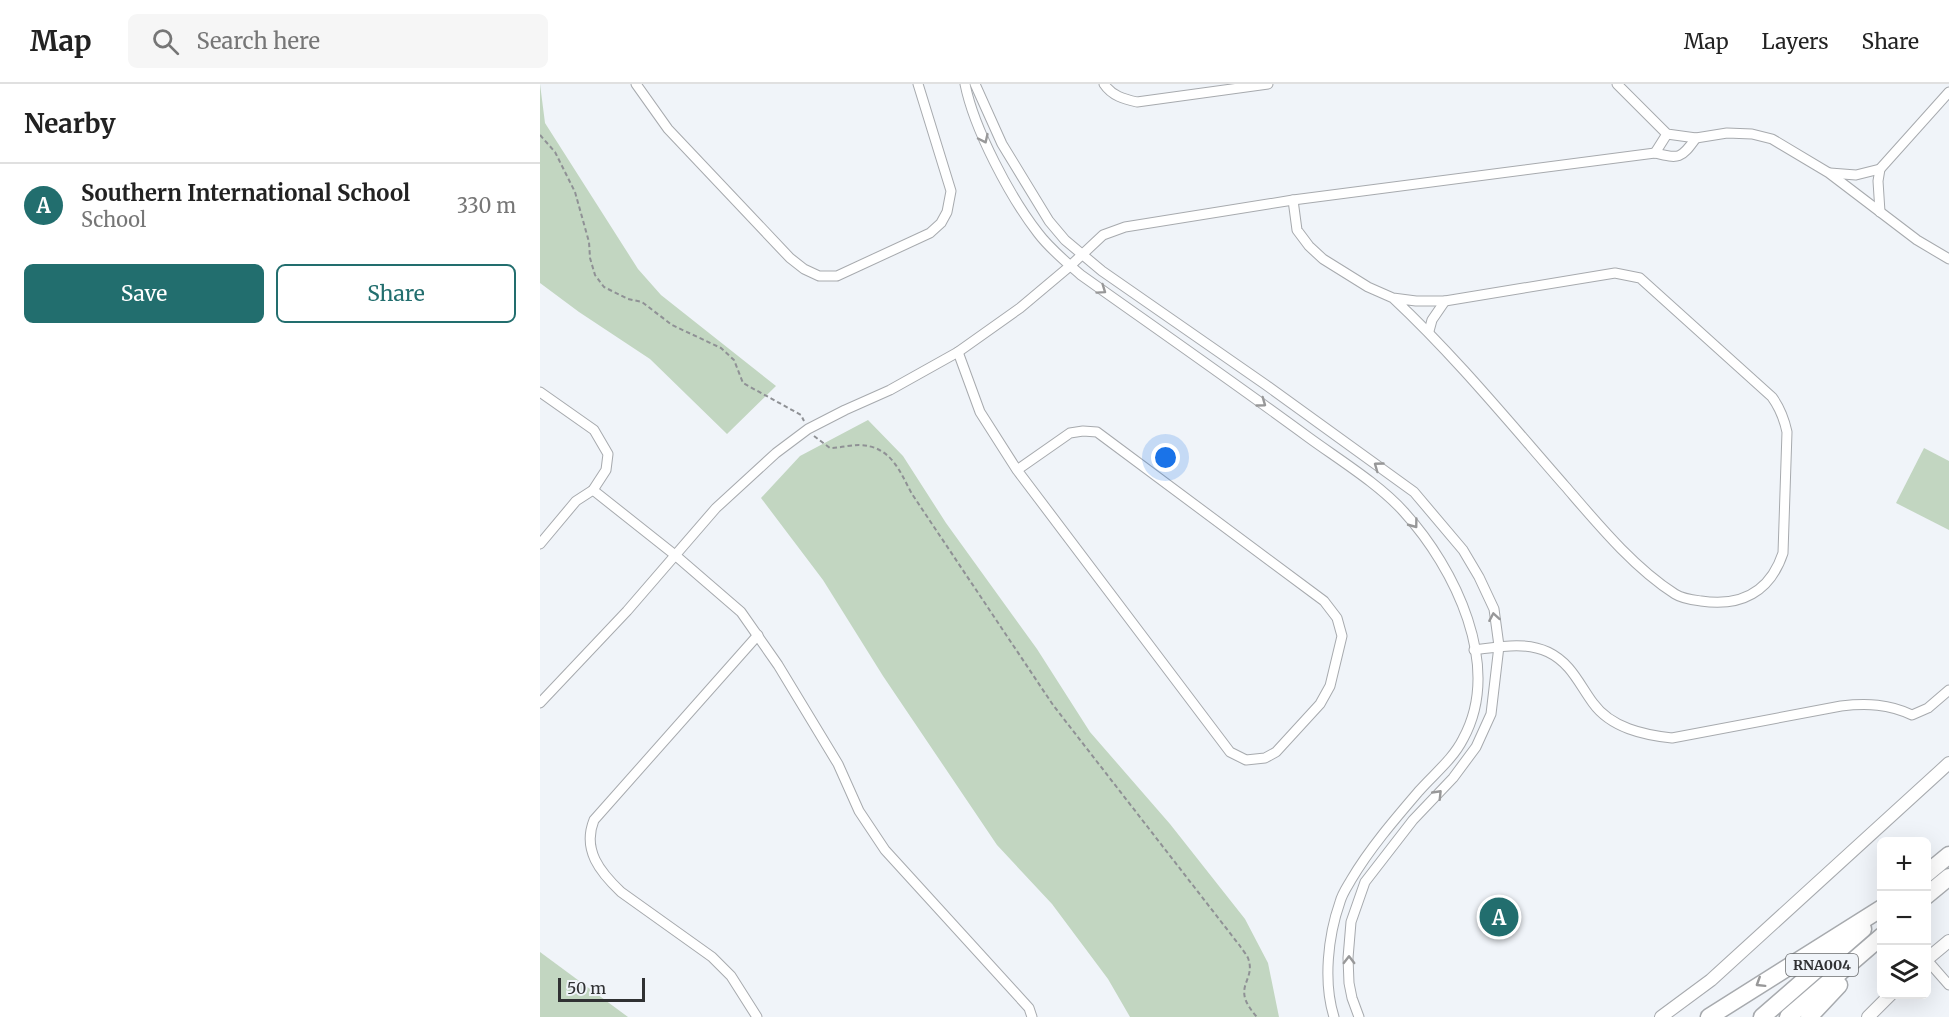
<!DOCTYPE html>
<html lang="en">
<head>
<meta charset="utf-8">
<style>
	:root { --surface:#fff; --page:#f6f6f6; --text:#222; --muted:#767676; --line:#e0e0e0; --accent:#226e6e }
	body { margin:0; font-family:Merriweather,serif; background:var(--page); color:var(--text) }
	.controls { position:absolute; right:18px; bottom:18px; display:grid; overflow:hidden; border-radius:9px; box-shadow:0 6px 24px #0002 }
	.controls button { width:54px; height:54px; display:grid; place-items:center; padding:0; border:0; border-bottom:2px solid var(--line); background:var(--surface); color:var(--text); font:30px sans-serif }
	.scale { position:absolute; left:18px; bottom:15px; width:87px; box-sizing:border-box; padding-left:6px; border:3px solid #303133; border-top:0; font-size:16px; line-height:21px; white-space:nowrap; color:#303133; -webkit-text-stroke:4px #f0f4f9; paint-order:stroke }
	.you { position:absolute; left:626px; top:374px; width:21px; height:21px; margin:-15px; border:4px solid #fff; border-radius:50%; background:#1a73e8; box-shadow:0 0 0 9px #1a73e833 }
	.badge { display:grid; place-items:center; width:39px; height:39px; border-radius:50%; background:var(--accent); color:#fff; font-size:20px; font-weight:700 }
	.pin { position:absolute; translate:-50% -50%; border:3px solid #fff; box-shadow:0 2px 6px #0006 }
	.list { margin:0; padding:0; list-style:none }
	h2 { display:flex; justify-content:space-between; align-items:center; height:78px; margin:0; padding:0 24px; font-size:26px }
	h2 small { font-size:20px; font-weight:400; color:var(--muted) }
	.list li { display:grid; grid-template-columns:39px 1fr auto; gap:18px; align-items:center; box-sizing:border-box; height:84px; padding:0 24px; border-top:2px solid var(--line) }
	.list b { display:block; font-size:22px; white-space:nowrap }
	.list p { margin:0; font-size:20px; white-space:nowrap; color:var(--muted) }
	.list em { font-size:20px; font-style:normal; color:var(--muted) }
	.actions { display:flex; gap:12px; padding:18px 24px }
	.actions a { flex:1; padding:14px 0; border:2px solid var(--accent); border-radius:9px; text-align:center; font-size:21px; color:var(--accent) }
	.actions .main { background:var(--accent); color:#fff }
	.icon { flex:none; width:33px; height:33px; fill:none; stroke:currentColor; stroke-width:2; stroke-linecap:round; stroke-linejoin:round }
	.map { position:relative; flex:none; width:1409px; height:933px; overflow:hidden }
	header { display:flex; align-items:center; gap:36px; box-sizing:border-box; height:84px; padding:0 30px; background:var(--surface); border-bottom:2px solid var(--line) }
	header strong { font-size:28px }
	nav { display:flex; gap:33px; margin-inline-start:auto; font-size:21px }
	.search { width:420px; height:54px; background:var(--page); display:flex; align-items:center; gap:15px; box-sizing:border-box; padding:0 21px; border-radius:9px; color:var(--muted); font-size:22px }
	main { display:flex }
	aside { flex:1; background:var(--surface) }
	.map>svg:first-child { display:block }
</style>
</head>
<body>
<header>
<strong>Map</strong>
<div class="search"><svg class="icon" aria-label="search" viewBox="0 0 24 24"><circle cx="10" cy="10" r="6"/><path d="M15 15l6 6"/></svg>Search here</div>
<nav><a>Map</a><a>Layers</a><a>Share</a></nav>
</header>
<main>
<aside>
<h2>Nearby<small></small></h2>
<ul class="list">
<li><span class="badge">A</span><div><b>Southern International School</b><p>School</p></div><em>330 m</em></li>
</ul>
<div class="actions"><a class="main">Save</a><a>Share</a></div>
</aside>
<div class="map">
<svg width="1409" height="933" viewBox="0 0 1409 933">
	<rect width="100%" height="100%" fill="#f0f4f9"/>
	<!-- grass -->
	<g fill="#c2d6c1">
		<path d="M0 0 5 39 98 185 121 211 236 302 187 350 110 275 39 228 0 199Z"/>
		<path d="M328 336 363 372 406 439 497 565 550 648 630 740 705 835 728 879 739 933H590L568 895 512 820 457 761 343 592 283 496 221 414 260 372Z"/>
		<path d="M1384 364 1409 377V446L1356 419Z"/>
		<path d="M0 868 88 933H0Z"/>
	</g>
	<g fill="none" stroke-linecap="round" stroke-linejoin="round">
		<!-- street casing -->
		<g stroke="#a7aaae" stroke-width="11">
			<g id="street">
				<path d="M96 0 128 45 250 174 264 185 279 192H297L390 149 401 139 407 128 411 107 378 0"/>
				<path d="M425 0C434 45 470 113 498 149 510 165 526 178 541 191 617 245 693 298 768 353 798 375 839 400 864 428 915 484 963 582 923 655 913 675 894 690 879 707 855 735 830 764 811 796 807 803 802 810 800 818 788 852 783 898 794 933"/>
				<path d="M435 0 462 60 509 137 525 156 562 187 726 301 874 408 923 466 939 493 954 525 959 562 951 630 936 663 913 694 873 736 825 798 811 838 808 874 809 899 812 914 819 933"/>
				<path d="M564 0C572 12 584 15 597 18L728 0"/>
				<path d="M1077 0 1127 50 1156 54 1187 49 1212 50 1232 55 1289 89 1377 156 1409 175"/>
				<path d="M1115 69 1127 50"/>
				<path d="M1340 85 1338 97 1340 128"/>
				<path d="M1290 89 1316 91 1340 85 1409 8"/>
				<path d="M753 116 757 146 769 162 783 175 828 203 853 214 876 217H905L1075 189 1100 194 1232 313C1240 324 1244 334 1247 348L1243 469C1230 508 1201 523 1161 517 1153 516 1143 515 1135 510 1093 483 1057 439 1025 402 969 338 915 272 853 214"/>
				<path d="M889 247 892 236 905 217"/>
				<path d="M418 268 440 328 477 386 690 668 706 676 725 674 736 668 780 620 790 602 802 552 797 534 784 517 557 348 543 347 530 349 477 386"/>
				<path d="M0 308 54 346 68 370 66 386 53 406 36 417 0 460"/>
				<path d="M53 406 135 471 201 528 238 581 298 680 319 727 345 766 489 924 492 933"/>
				<path d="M934 566C958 563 985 557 1008 568 1031 579 1039 600 1053 619 1071 644 1104 651 1132 654L1301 622C1327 619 1349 620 1372 631L1388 624 1409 606"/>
				<path d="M0 619 87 527 176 424 236 369 268 345 305 326 350 306 418 268 480 224 530 182 563 151 585 143 753 116 1115 69C1139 75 1141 75 1156 54"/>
				<path d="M1387 876 1409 901"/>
				<path d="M217 933 191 892 172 873 81 808C60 788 42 766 54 736L218 551"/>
			</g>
		</g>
		<!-- secondary casing -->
		<g stroke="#a7aaae" stroke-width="14">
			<g id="secondary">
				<path d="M1386 876 1409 857"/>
				<path d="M1121 933 1171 896 1409 679"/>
				<path d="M1328 933 1351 910"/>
			</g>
		</g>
		<!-- highway casing -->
		<g stroke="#a7aaae" stroke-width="19">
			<g id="highway">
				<path d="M1386 790 1409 771"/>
				<path d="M1386 812 1409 793"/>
				<path d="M1169 933 1342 824"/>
				<path d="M1222 933 1323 845"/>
				<path d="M1248 933 1342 852"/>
				<path d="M1269 933 1299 901"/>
			</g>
		</g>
		<!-- path -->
		<g stroke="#8f9195" stroke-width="2" stroke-dasharray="4.5 3" stroke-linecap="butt">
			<path d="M0 51 15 68 35 108 49 158 50 174 55 191 64 203 88 215 102 218 132 241 181 264 194 276 203 299 261 331 264 337"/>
			<path d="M274 352 290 364C300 364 310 361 319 361 351 362 359 386 372 410L513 621 700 862C702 865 706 870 708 874 717 898 689 902 717 933"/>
		</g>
		<!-- street -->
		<use href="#street" stroke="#fff" stroke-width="9"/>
		<!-- secondary -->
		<use href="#secondary" stroke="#fff" stroke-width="12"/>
		<!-- highway -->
		<use href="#highway" stroke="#fff" stroke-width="16"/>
	</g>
	<!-- one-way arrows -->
	<defs><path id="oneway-chevron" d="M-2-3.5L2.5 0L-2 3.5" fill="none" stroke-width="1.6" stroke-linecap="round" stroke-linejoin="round" transform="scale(1.5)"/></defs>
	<g stroke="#989899">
		<use href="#oneway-chevron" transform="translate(444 55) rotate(65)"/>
		<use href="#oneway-chevron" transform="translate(562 206) rotate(35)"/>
		<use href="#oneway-chevron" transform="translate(722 319) rotate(36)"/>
		<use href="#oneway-chevron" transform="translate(838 382) rotate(-144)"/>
		<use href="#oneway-chevron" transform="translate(874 440) rotate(53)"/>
		<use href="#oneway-chevron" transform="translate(954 533) rotate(-100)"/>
		<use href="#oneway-chevron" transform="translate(898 710) rotate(-46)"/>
		<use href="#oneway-chevron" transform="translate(809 876) rotate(-90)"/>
		<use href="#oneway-chevron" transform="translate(1220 899) rotate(148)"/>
	</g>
	<g text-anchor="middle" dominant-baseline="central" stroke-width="6" stroke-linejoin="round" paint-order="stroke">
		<!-- shield labels -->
		<rect fill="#f0f4f9" stroke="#6a6c6e" stroke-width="1.5" x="1246" y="870" width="72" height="22" rx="4.5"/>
		<g font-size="14" font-weight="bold" fill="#303133">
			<text x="1282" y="881">RNA004</text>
		</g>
	</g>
</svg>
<div class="controls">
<button>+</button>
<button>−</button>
<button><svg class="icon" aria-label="layers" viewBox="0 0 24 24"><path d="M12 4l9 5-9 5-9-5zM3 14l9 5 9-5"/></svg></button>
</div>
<div class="scale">50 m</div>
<div class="you"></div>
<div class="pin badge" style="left:959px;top:833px">A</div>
</div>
</main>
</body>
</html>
